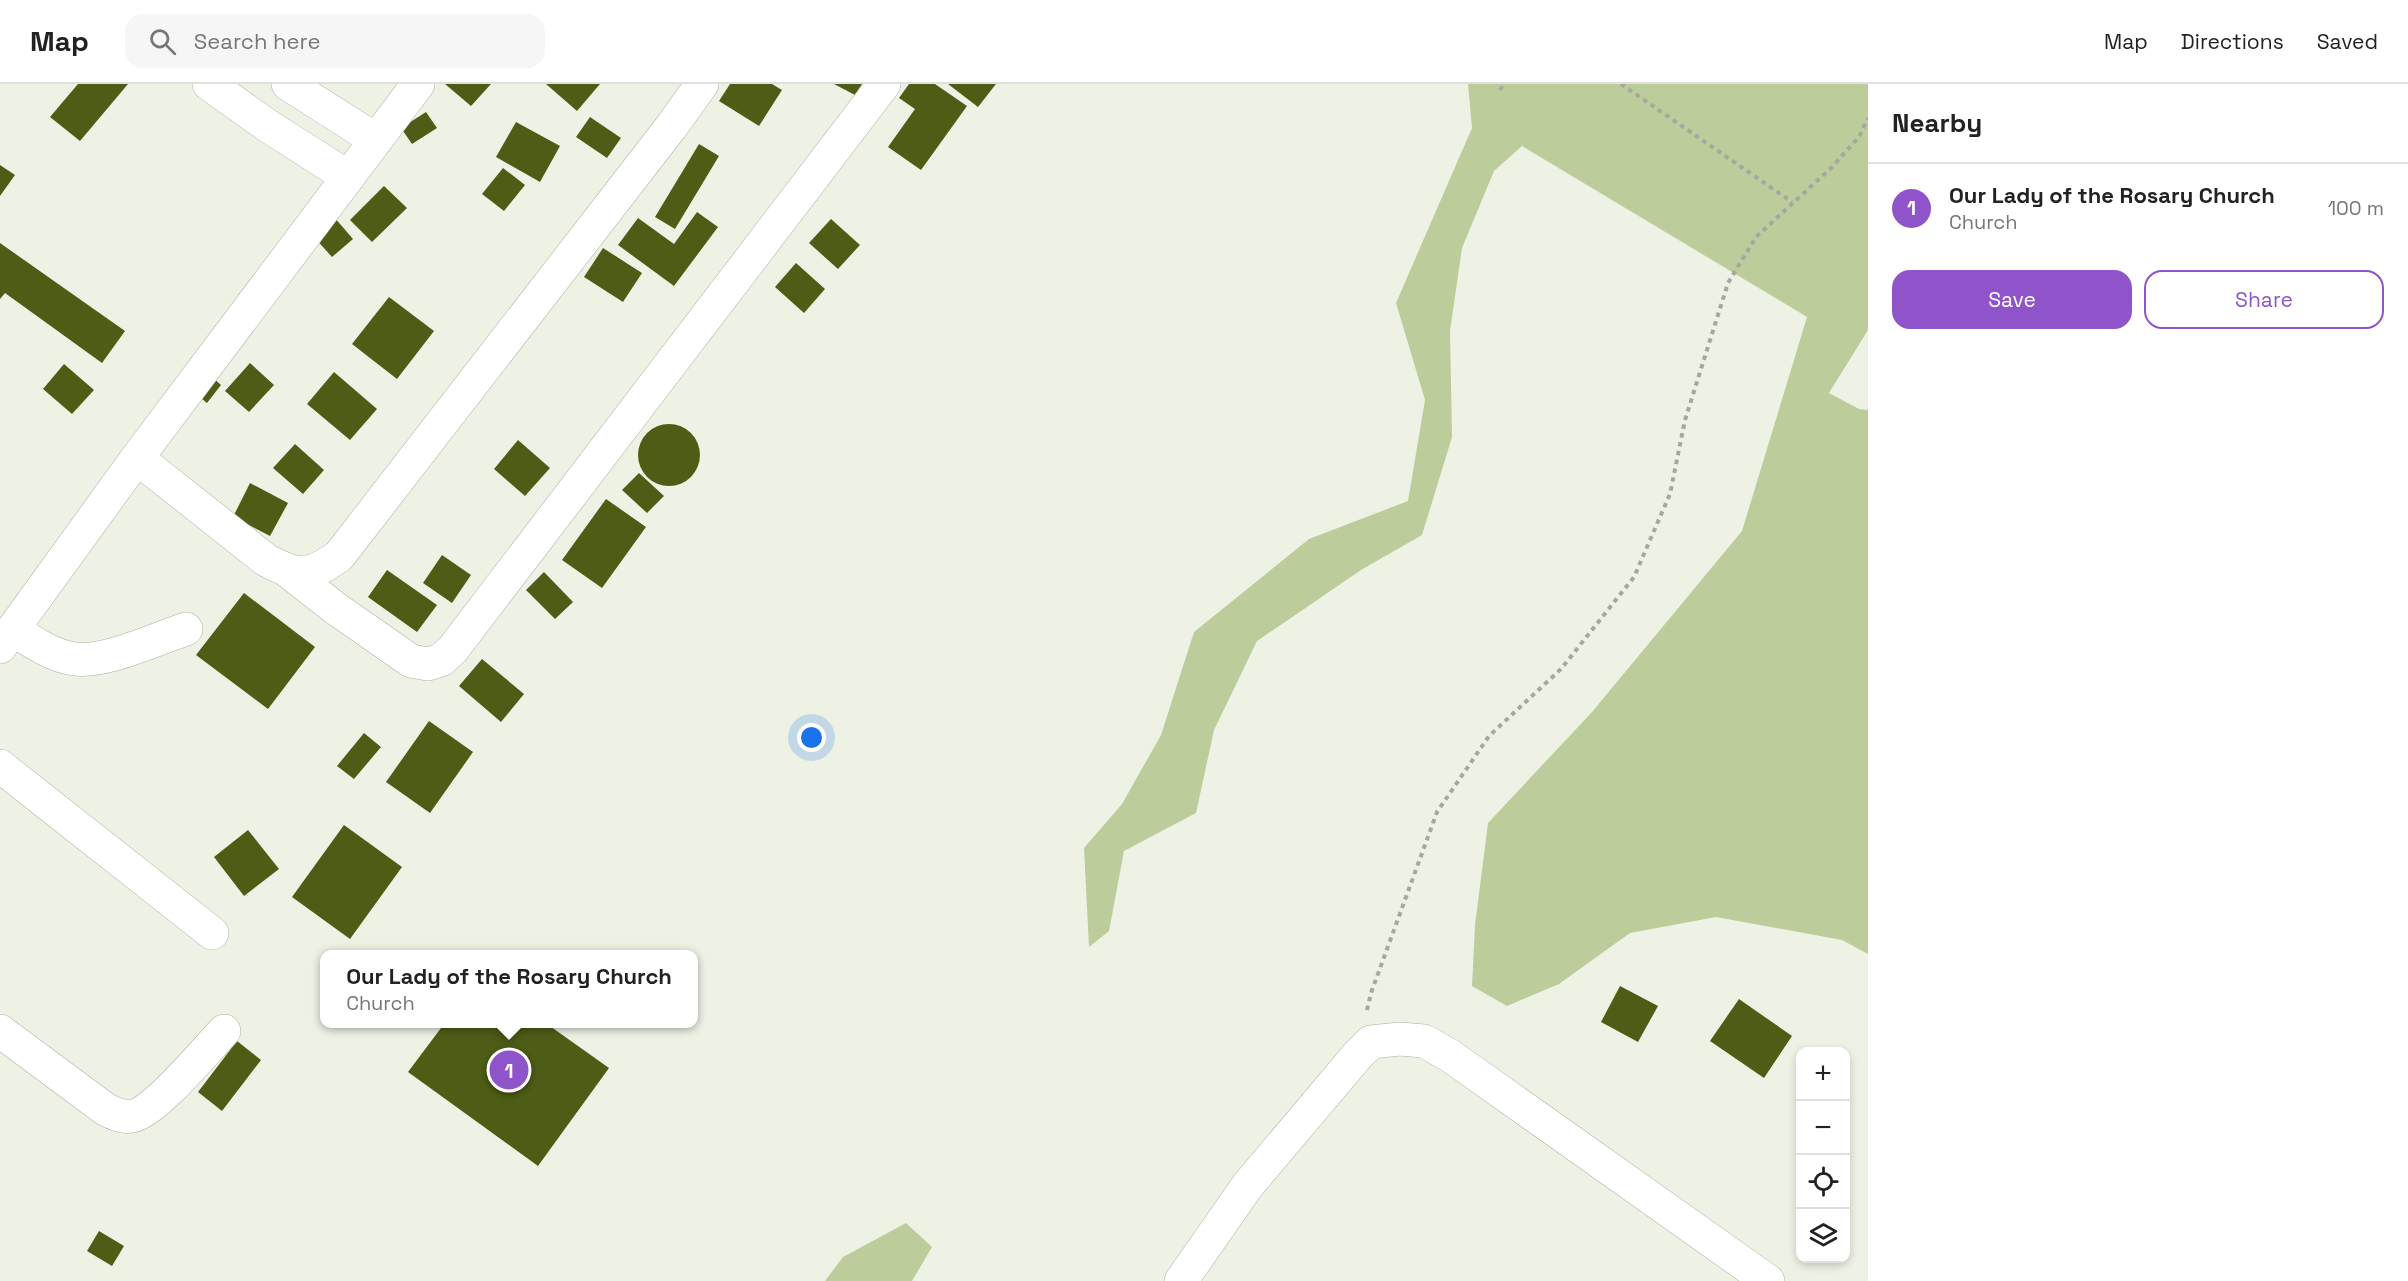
<!DOCTYPE html>
<html lang="en">
<head>
<meta charset="utf-8">
<style>
	:root { --surface:#fff; --page:#f6f6f6; --text:#222; --muted:#767676; --line:#e0e0e0; --accent:#9054ca }
	body { margin:0; font-family:"Space Grotesk",sans-serif; background:var(--page); color:var(--text) }
	.controls { position:absolute; right:18px; bottom:18px; display:grid; overflow:hidden; border-radius:12px; box-shadow:0 3px 9px #0003 }
	.controls button { width:54px; height:54px; display:grid; place-items:center; padding:0; border:0; border-bottom:2px solid var(--line); background:var(--surface); color:var(--text); font:30px sans-serif }
	.you { position:absolute; left:812px; top:654px; width:21px; height:21px; margin:-15px; border:4px solid #fff; border-radius:50%; background:#1a73e8; box-shadow:0 0 0 9px #1a73e833 }
	.badge { display:grid; place-items:center; width:39px; height:39px; border-radius:50%; background:var(--accent); color:#fff; font-size:20px; font-weight:700 }
	.pin { position:absolute; translate:-50% -50%; border:3px solid #fff; box-shadow:0 2px 6px #0006 }
	.popup { position:absolute; left:320px; top:866px; width:378px; height:78px; box-sizing:border-box; display:grid; place-content:center; border-radius:12px; background:var(--surface); filter:drop-shadow(0 2px 4px #0005); font-size:20px; white-space:nowrap; color:var(--muted) }
	.popup b { font-size:22px; color:var(--text) }
	.popup::after { content:''; position:absolute; left:50%; top:100%; margin-left:-12px; border:12px solid transparent; border-top-color:var(--surface) }
	.list { margin:0; padding:0; list-style:none }
	h2 { display:flex; justify-content:space-between; align-items:center; height:78px; margin:0; padding:0 24px; font-size:26px }
	h2 small { font-size:20px; font-weight:400; color:var(--muted) }
	.list li { display:grid; grid-template-columns:39px 1fr auto; gap:18px; align-items:center; box-sizing:border-box; height:90px; padding:0 24px; border-top:2px solid var(--line) }
	.list b { display:block; font-size:22px; white-space:nowrap }
	.list p { margin:0; font-size:20px; white-space:nowrap; color:var(--muted) }
	.list em { font-size:20px; font-style:normal; color:var(--muted) }
	.actions { display:flex; gap:12px; padding:18px 24px }
	.actions a { flex:1; padding:14px 0; border:2px solid var(--accent); border-radius:18px; text-align:center; font-size:21px; color:var(--accent) }
	.actions .main { background:var(--accent); color:#fff }
	.icon { flex:none; width:33px; height:33px; fill:none; stroke:currentColor; stroke-width:2; stroke-linecap:round; stroke-linejoin:round }
	.map { position:relative; flex:none; width:1868px; height:1197px; overflow:hidden }
	header { display:flex; align-items:center; gap:36px; box-sizing:border-box; height:84px; padding:0 30px; background:var(--surface); border-bottom:2px solid var(--line) }
	header strong { font-size:28px }
	nav { display:flex; gap:33px; margin-inline-start:auto; font-size:21px }
	.search { width:420px; height:54px; background:var(--page); display:flex; align-items:center; gap:15px; box-sizing:border-box; padding:0 21px; border-radius:18px; color:var(--muted); font-size:22px }
	main { display:flex }
	aside { flex:1; background:var(--surface) }
	.map>svg:first-child { display:block }
</style>
</head>
<body>
<header>
<strong>Map</strong>
<div class="search"><svg class="icon" aria-label="search" viewBox="0 0 24 24"><circle cx="10" cy="10" r="6"/><path d="M15 15l6 6"/></svg>Search here</div>
<nav><a>Map</a><a>Directions</a><a>Saved</a></nav>
</header>
<main>
<div class="map">
<svg width="1868" height="1197" viewBox="0 0 1868 1197">
	<rect width="100%" height="100%" fill="#eef2e5"/>
	<!-- green -->
	<g fill="#bdcc9b">
		<path d="M1468 0H1868V246L1829 309 1859 325 1868 326V870L1842 856 1716 833 1630 849 1559 900 1507 922 1472 902 1475 841 1488 739 1592 628 1742 447 1807 233 1522 62 1494 87 1462 164 1450 247 1452 353 1422 451 1361 486 1257 557 1214 646 1196 729 1124 767 1109 847 1089 863 1084 764 1122 720 1161 651 1194 548 1309 455 1408 417 1425 316 1396 219 1472 44Z"/>
		<path d="M906 1139 932 1163 912 1197H825L843 1173Z"/>
	</g>
	<!-- building -->
	<g fill="#4d5d16">
		<path d="M78 0H128L80 57 50 33Z"/>
		<path d="M445 0H491L471 22Z"/>
		<path d="M546 0H600L577 27Z"/>
		<path d="M730 0H772L782 6 759 42 719 17Z"/>
		<path d="M834 0H862L855 11Z"/>
		<path d="M909 0H935L967 22 921 86 888 63 915 25 899 14Z"/>
		<path d="M948 0H996L978 23Z"/>
		<path d="M426 28 437 44 412 60 401 44Z"/>
		<path d="M590 33 621 54 607 74 576 53Z"/>
		<path d="M516 38 560 62 540 98 496 73Z"/>
		<path d="M699 60 719 72 675 145 655 133Z"/>
		<path d="M0 81 15 91 0 112Z"/>
		<path d="M503 84 525 101 504 127 482 110Z"/>
		<path d="M384 102 407 124 372 158 350 136Z"/>
		<path d="M697 128 718 143 674 202 618 161 638 134 674 160Z"/>
		<path d="M334 133 353 155 332 173 313 152Z"/>
		<path d="M831 135 860 161 838 185 809 159Z"/>
		<path d="M0 159 125 247 102 279 5 209 0 215Z"/>
		<path d="M603 164 642 189 623 218 584 193Z"/>
		<path d="M796 179 825 205 804 229 775 203Z"/>
		<path d="M389 213 434 247 397 295 352 260Z"/>
		<path d="M250 279 274 301 249 328 225 307Z"/>
		<path d="M64 280 94 306 72 330 43 305Z"/>
		<path d="M334 288 377 325 350 356 307 320Z"/>
		<path d="M211 292 221 301 207 319 196 310Z"/>
		<circle cx="669" cy="371" r="31"/>
		<path d="M518 356 550 384 525 412 494 385Z"/>
		<path d="M295 360 324 386 303 410 273 384Z"/>
		<path d="M639 389 664 412 647 429 622 406Z"/>
		<path d="M250 399 288 419 270 452 233 433Z"/>
		<path d="M606 415 646 443 602 504 562 476Z"/>
		<path d="M442 471 471 491 452 519 423 499Z"/>
		<path d="M387 486 437 521 417 548 368 513Z"/>
		<path d="M544 488 573 518 555 535 526 506Z"/>
		<path d="M244 509 315 563 268 625 196 571Z"/>
		<path d="M482 575 524 610 501 638 459 602Z"/>
		<path d="M429 637 473 668 430 729 386 698Z"/>
		<path d="M364 649 381 663 354 695 337 682Z"/>
		<path d="M344 741 402 783 350 855 292 813Z"/>
		<path d="M248 746 279 785 244 812 214 773Z"/>
		<path d="M1620 902 1658 922 1638 958 1601 938Z"/>
		<path d="M1739 915 1792 952 1764 994 1710 957Z"/>
		<path d="M444 940H547L609 984 538 1082 408 988Z"/>
		<path d="M237 957 261 976 222 1027 198 1008Z"/>
		<path d="M99 1147 124 1162 112 1182 87 1167Z"/>
	</g>
	<g fill="none" stroke-linecap="round" stroke-linejoin="round">
		<!-- minor casing -->
		<g stroke="#adb1a4" stroke-width="34">
			<g id="minor">
				<path d="M209 0 268 42 348 93"/>
				<path d="M288 0 376 56"/>
				<path d="M137 374 266 476C298 493 308 494 339 472L671 43 702 0"/>
				<path d="M289 488 335 524 411 577 428 580 441 576 453 565 884 0"/>
				<path d="M13 545C32 558 52 572 75 575 105 579 156 555 186 545"/>
				<path d="M0 563 137 374 418 0"/>
				<path d="M0 682 212 849"/>
				<path d="M0 947 105 1025C113 1029 122 1034 132 1032 154 1029 206 966 224 947"/>
				<path d="M1181 1197 1248 1101 1357 972 1371 958 1400 955 1424 957 1449 971 1768 1197"/>
			</g>
		</g>
		<!-- path -->
		<g stroke="#a5a89e" stroke-width="4" stroke-dasharray="4.5 4.5" stroke-linecap="butt">
			<path d="M1621 0 1792 118"/>
			<path d="M1500 6 1504 0"/>
			<path d="M1367 926 1371 909 1437 728 1489 652 1561 585 1634 493 1670 410 1685 336 1728 199 1756 153 1831 84 1859 53 1868 34"/>
		</g>
		<!-- minor -->
		<use href="#minor" stroke="#fff" stroke-width="33"/>
	</g>
</svg>
<div class="controls">
<button>+</button>
<button>−</button>
<button><svg class="icon" aria-label="locate" viewBox="0 0 24 24"><circle cx="12" cy="12" r="6"/><path d="M12 2v4M12 18v4M2 12h4M18 12h4"/></svg></button>
<button><svg class="icon" aria-label="layers" viewBox="0 0 24 24"><path d="M12 4l9 5-9 5-9-5zM3 14l9 5 9-5"/></svg></button>
</div>
<div class="you"></div>
<div class="pin badge" style="left:509px;top:986px">1</div>
<div class="popup"><b>Our Lady of the Rosary Church</b>Church</div>
</div>
<aside>
<h2>Nearby<small></small></h2>
<ul class="list">
<li><span class="badge">1</span><div><b>Our Lady of the Rosary Church</b><p>Church</p></div><em>100 m</em></li>
</ul>
<div class="actions"><a class="main">Save</a><a>Share</a></div>
</aside>
</main>
</body>
</html>
